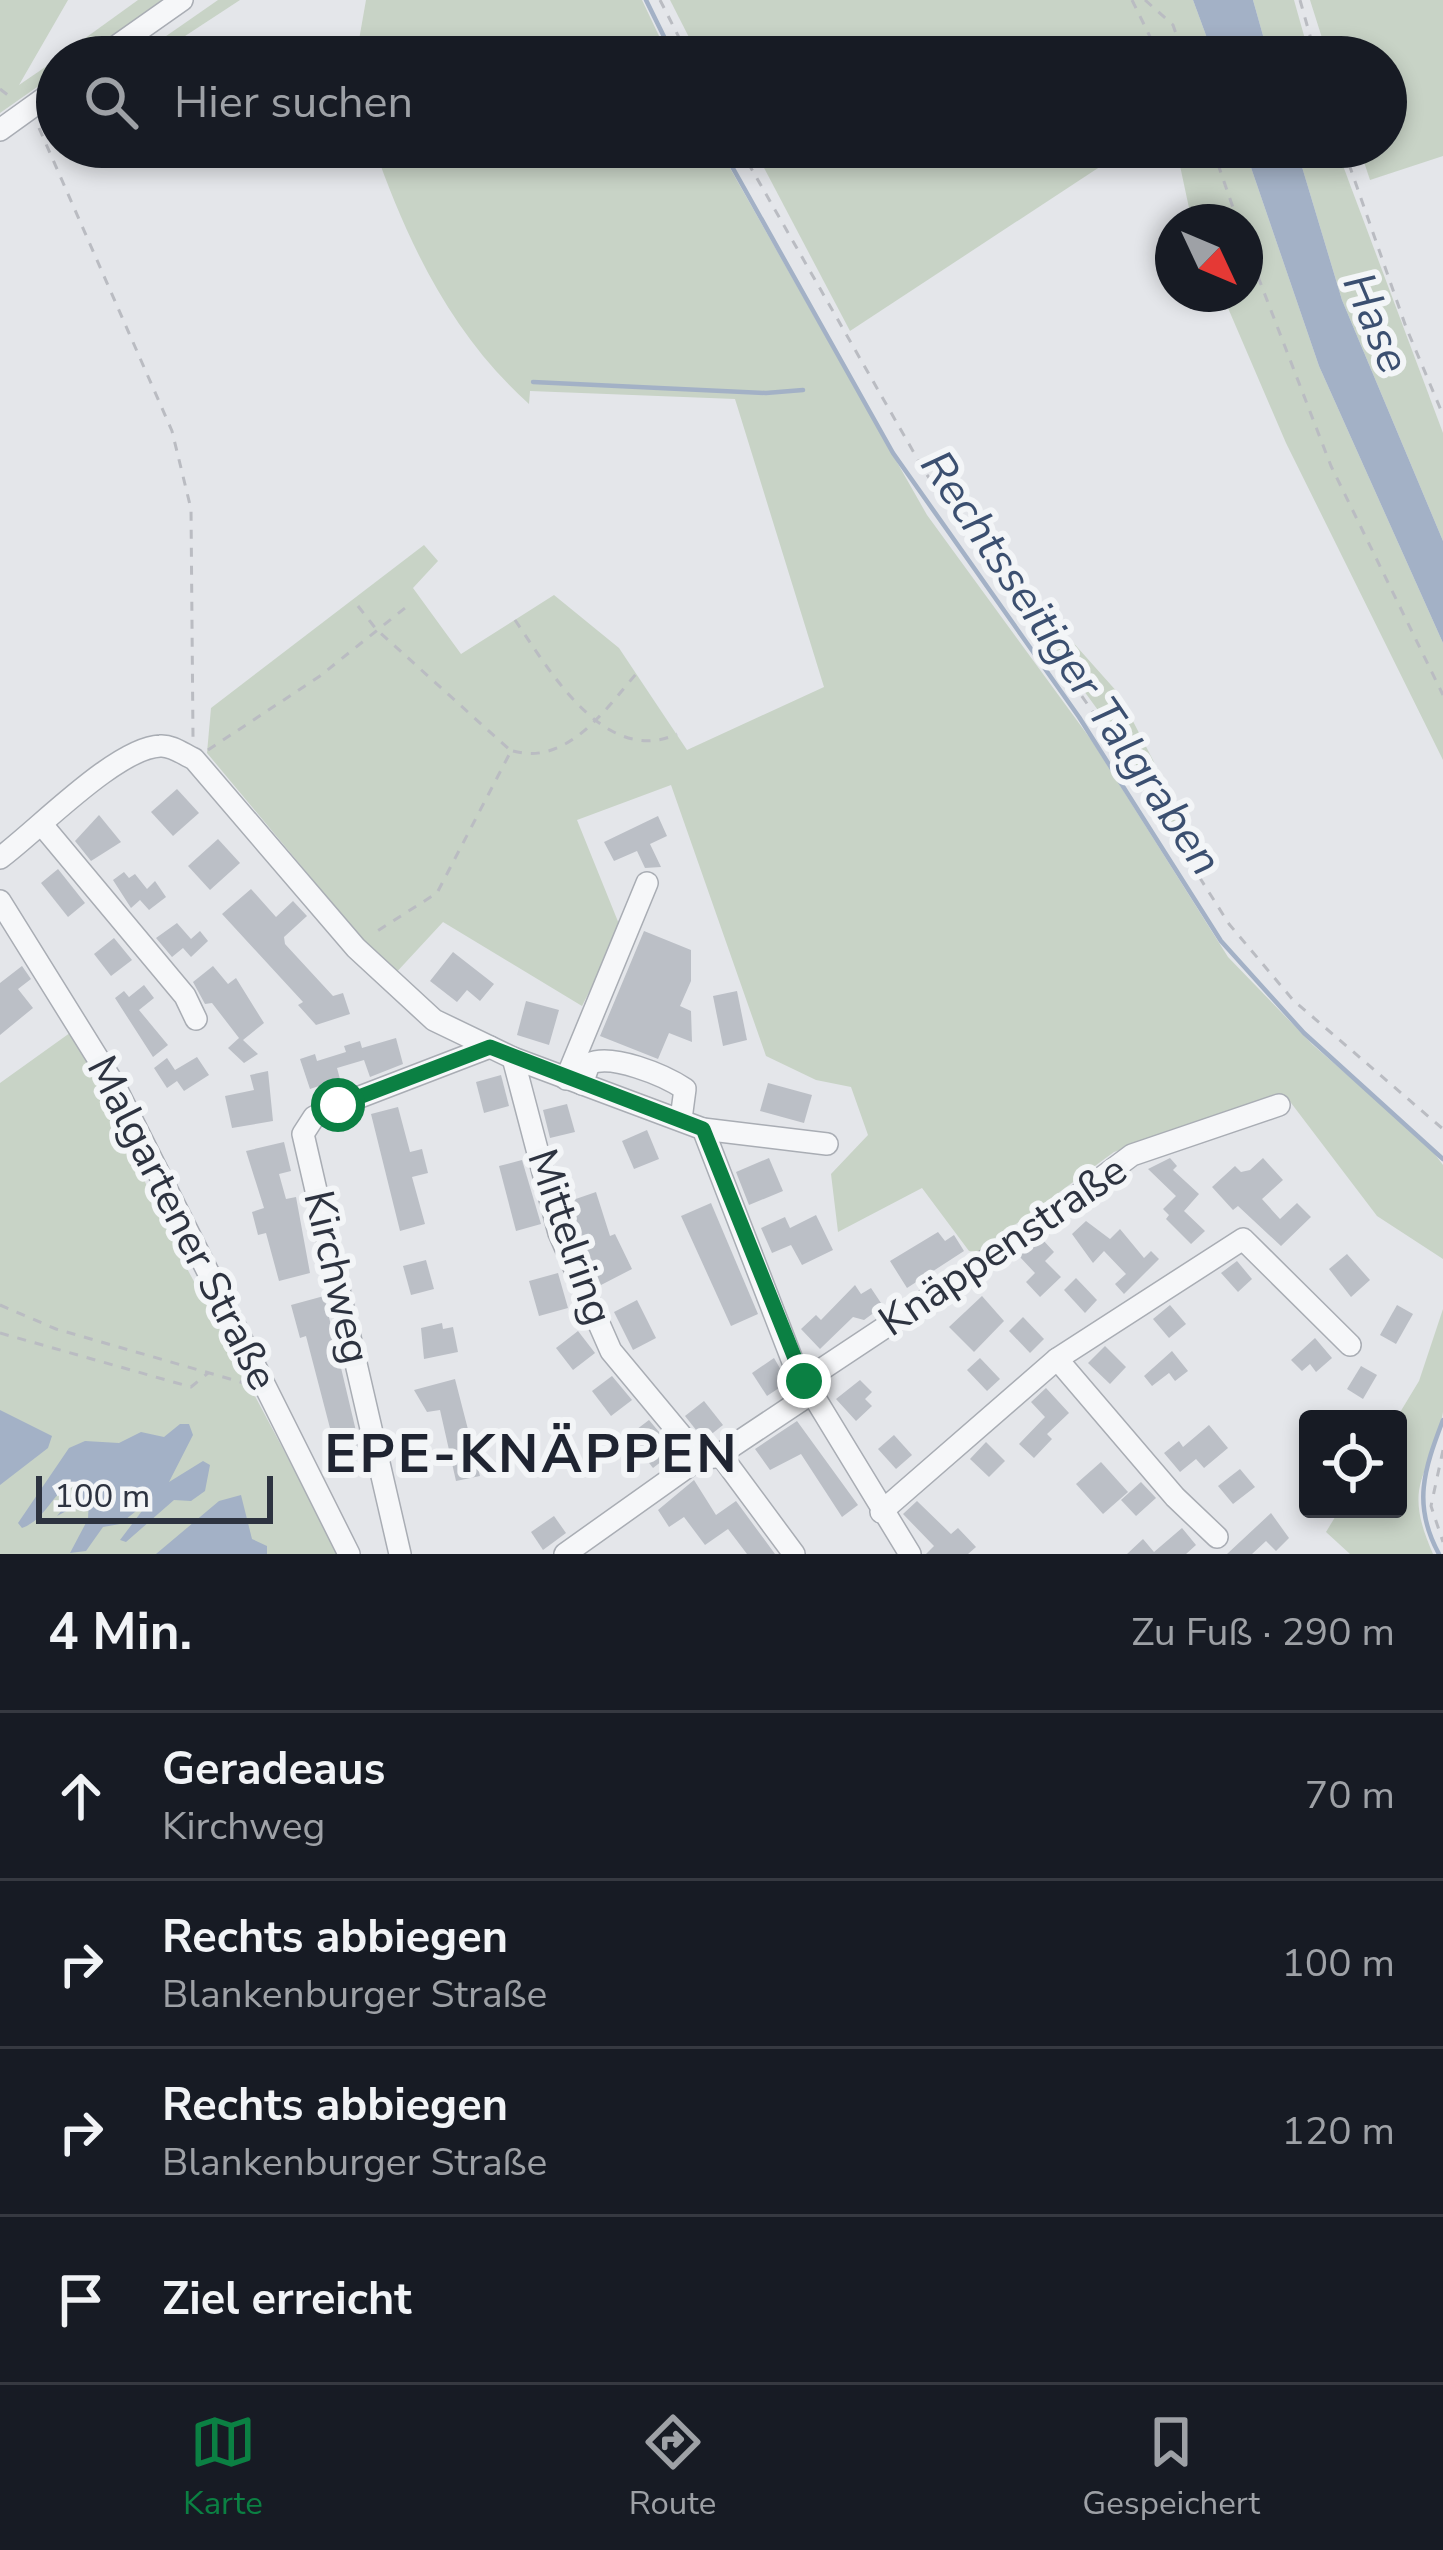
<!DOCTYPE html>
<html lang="de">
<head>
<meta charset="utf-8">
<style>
	:root { --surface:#171b24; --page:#242831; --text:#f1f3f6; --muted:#9ea1a6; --line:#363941; --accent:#0b8043 }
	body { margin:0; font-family:"Nunito Sans",sans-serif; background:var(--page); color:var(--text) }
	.controls { position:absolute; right:36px; bottom:36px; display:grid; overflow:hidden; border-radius:12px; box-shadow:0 6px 18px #0003 }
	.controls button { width:108px; height:108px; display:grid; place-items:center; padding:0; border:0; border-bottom:3px solid var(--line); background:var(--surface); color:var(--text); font:60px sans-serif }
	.compass { position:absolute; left:1155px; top:204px; width:108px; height:108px; border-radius:50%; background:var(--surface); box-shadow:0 6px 18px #0003; rotate:134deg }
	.scale { position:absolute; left:36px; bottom:30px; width:237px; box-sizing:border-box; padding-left:12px; border:6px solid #2d3340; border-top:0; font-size:33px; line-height:42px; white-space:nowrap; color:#2d3340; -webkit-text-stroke:9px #f3f5f7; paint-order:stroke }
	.stop { position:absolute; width:36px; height:36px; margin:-27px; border:9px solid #0b8043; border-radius:50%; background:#fff }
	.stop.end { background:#0b8043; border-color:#fff; box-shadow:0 3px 12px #0008 }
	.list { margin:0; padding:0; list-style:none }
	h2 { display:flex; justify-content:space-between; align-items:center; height:156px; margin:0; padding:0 48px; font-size:51px }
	h2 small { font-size:39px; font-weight:400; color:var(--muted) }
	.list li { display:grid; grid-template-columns:78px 1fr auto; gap:36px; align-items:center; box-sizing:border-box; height:168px; padding:0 48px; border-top:3px solid var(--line) }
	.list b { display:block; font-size:45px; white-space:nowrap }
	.list p { margin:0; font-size:39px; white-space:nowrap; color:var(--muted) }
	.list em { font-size:39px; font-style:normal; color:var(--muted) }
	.icon { flex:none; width:66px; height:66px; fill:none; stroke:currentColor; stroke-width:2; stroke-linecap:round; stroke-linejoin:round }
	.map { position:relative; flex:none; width:1443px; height:1554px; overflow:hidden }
	.search { position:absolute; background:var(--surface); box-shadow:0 6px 18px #0003; left:36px; right:36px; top:36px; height:132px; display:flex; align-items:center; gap:30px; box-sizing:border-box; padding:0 42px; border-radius:66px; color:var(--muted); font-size:45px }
	.sheet { height:828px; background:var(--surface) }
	nav { display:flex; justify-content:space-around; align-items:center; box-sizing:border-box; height:168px; border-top:3px solid var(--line); background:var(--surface); font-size:33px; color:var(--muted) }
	nav a { display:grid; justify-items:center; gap:6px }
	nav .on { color:var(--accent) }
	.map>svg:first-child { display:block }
</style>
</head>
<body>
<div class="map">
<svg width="1443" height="1554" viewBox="0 0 1443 1554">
	<rect width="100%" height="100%" fill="#e4e6ea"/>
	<!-- green -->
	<g fill="#c8d3c6">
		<path d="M0 0H68L19 85 57 59V73L0 113Z"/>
		<path d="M138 0H164L81 57H59Z"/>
		<path d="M218 0H240L153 57H136Z"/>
		<path d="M366 0H642L669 57H356Z"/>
		<path d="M670 0H1193L1214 57H699Z"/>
		<path d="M1253 0H1294L1310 57H1269Z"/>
		<path d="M1310 0H1443V156L1370 180 1359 147H1386V57H1328Z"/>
		<path d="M374 147H718L927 515 1092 741 1228 957 1313 1045 1428 1145 1443 1165V1259L1377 1216 1285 1095 1114 1152 978 1252 969 1251 922 1188 838 1232 831 1174 868 1135 851 1087 816 1080 766 1056 671 785 577 820 621 929 582 1006 443 922 393 976 207 753 211 708 424 545 438 561 413 588 461 654 554 595 619 648 687 750 824 687 735 399 530 391 529 404C452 335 408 244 374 147Z"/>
		<path d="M753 147H1130L850 331Z"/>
		<path d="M1176 147H1244L1319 366 1443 643V760L1286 443 1222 294H1245V222H1192Z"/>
		<path d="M1296 147H1336L1443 433V541L1342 300Z"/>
		<path d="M1011 573 1119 694 1209 869 1197 866 1127 750 1006 584Z"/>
		<path d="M74 1030 174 1244 339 1554H0V1083Z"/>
		<path d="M1443 1309C1443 1342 1443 1379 1443 1412 1432 1479 1400 1479 1433 1554H1350L1326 1532 1340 1509H1398L1396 1419 1419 1381Z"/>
	</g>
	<!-- water -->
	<g fill="#a3b1c6">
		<path d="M1193 0H1253L1269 57H1214Z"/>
		<path d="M1244 147H1296L1342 300 1443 541V643L1319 366Z"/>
		<path d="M0 1410 52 1436 48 1448 0 1485Z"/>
		<path d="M180 1424H189L193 1435 169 1482 203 1461 210 1465 205 1491 191 1501 174 1500 126 1542 120 1540 151 1499 120 1524 103 1527 86 1551 70 1553 88 1519 89 1499 57 1516 80 1488 75 1482C52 1491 47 1519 22 1528L18 1523 69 1448 85 1441 119 1443 141 1432 164 1437Z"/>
		<path d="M241 1495 252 1539 267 1546V1554H156L219 1501Z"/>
	</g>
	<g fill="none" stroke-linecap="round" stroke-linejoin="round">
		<!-- stream -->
		<g stroke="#a3b1c6" stroke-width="4.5">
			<path d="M646 0 674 57"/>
			<path d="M721 147 893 453 1079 717 1221 941 1304 1033 1443 1159"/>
			<path d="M533 382 766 393 803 390"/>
			<path d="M1439 1554C1412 1505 1424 1470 1443 1420"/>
		</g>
	</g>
	<!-- building -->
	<g fill="#bbbfc6">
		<path d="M177 789 199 813 173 836 151 812Z"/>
		<path d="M99 815 121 842 91 861 75 841Z"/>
		<path d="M658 816 667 836 650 844 661 867 645 868 637 851 614 861 604 842Z"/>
		<path d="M218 839 240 863 210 890 188 866Z"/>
		<path d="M58 869 85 903 68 917 41 883Z"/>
		<path d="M124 872 129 878 135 874 147 889 155 881 166 897 149 910 140 900 131 908 113 880Z"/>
		<path d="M251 889 276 917 293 901 307 916 284 937 285 944 333 996 343 993 350 1014 316 1025 298 1005 303 1002 222 914Z"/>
		<path d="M177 923 191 939 200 931 208 941 191 957 183 948 172 957 156 938Z"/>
		<path d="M644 931 691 950V981L680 1006 691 1011 692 1042 669 1033 658 1059 600 1036Z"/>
		<path d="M114 938 132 960 111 976 94 954Z"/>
		<path d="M453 952 494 984 480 1001 467 990 457 1002 430 981Z"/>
		<path d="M22 966 31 979 18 989 33 1008 0 1035V983Z"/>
		<path d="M213 966 228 984 236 978 264 1023 243 1040 258 1054 244 1063 228 1048 239 1038 212 1003 205 1004 193 982Z"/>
		<path d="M144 985 154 998 139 1010 168 1045 153 1057 115 998 124 991 129 997Z"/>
		<path d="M737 991 747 1040 723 1046 713 996Z"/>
		<path d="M526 1001 559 1010 549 1045 517 1035Z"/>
		<path d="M396 1038 403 1064 370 1077 364 1060 337 1068 340 1079 310 1089 300 1059 315 1054 317 1061 346 1052 344 1046 360 1041 362 1048Z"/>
		<path d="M197 1057 209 1075 184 1091 177 1081 167 1088 154 1068 167 1058 175 1070Z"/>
		<path d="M268 1071 273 1121 232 1128 225 1096 254 1090 250 1075Z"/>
		<path d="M501 1075 509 1106 484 1113 476 1082Z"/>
		<path d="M768 1083 812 1095 804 1123 760 1111Z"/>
		<path d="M567 1104 575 1132 550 1138 543 1110Z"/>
		<path d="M398 1107 410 1152 422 1149 428 1173 412 1177 425 1224 400 1231 371 1114Z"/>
		<path d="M647 1130 659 1159 634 1169 622 1141Z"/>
		<path d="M284 1142 291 1171 279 1174 286 1199 296 1197 310 1273 279 1281 266 1233 258 1235 252 1212 264 1208 246 1151Z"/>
		<path d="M769 1158 783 1191 749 1205 736 1172Z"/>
		<path d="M1170 1158 1177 1166 1173 1170 1199 1194 1184 1211 1205 1231 1191 1244 1166 1219 1169 1215 1163 1209 1176 1196 1148 1169Z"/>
		<path d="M1263 1158 1283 1180 1262 1199 1280 1219 1297 1203 1311 1217 1281 1246 1238 1206 1233 1210 1212 1187 1235 1166 1241 1172 1250 1170Z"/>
		<path d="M522 1160 541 1224 516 1231 499 1166Z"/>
		<path d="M596 1192 610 1236 615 1234 632 1269 601 1285 567 1202Z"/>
		<path d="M711 1203 758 1314 731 1326 681 1216Z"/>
		<path d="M816 1215 833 1250 802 1265 791 1245 772 1253 761 1228 785 1217 790 1228Z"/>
		<path d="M1086 1221 1110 1239 1120 1229 1144 1258 1151 1251 1159 1259 1124 1294 1115 1284 1126 1274 1104 1251 1093 1263 1072 1234Z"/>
		<path d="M938 1232 945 1241 954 1235 964 1251 907 1288 890 1261Z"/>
		<path d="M1043 1240 1054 1252 1045 1261 1061 1277 1040 1297 1026 1282 1035 1273 1019 1256Z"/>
		<path d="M1347 1254 1370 1280 1351 1297 1329 1269Z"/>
		<path d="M426 1260 434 1289 411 1295 403 1266Z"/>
		<path d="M1237 1261 1252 1279 1238 1292 1221 1273Z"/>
		<path d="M558 1273 568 1308 539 1316 529 1281Z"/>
		<path d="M1076 1278 1097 1300 1085 1313 1064 1290Z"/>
		<path d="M855 1285 861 1294 871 1288 883 1306 864 1320 853 1317 820 1349 801 1329 816 1315 821 1320Z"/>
		<path d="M324 1296 360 1448 337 1455 306 1336 300 1338 291 1305Z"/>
		<path d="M982 1296 1004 1321 974 1352 949 1327Z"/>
		<path d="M637 1300 656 1338 633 1350 614 1312Z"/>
		<path d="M1170 1305 1186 1324 1169 1338 1153 1319Z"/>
		<path d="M1397 1305 1413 1314 1396 1344 1380 1335Z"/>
		<path d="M1023 1317 1044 1339 1030 1353 1009 1331Z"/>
		<path d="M442 1323 443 1329 453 1327 458 1352 424 1359 421 1328Z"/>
		<path d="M578 1331 595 1353 573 1370 556 1348Z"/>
		<path d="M1315 1338 1332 1358 1316 1372 1310 1364 1302 1371 1291 1360Z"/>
		<path d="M1105 1346 1126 1367 1110 1384 1088 1363Z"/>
		<path d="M1172 1351 1188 1371 1175 1381 1169 1373 1152 1386 1144 1376Z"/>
		<path d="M774 1358 788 1382 767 1396 752 1373Z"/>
		<path d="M980 1358 1000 1379 987 1391 967 1370Z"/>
		<path d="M1361 1366 1377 1375 1363 1399 1347 1389Z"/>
		<path d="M612 1376 632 1400 611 1416 592 1391Z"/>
		<path d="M455 1379 480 1476 456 1481 440 1410 427 1412 414 1390Z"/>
		<path d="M860 1380 872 1392 865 1399 872 1406 856 1421 836 1399Z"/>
		<path d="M1046 1388 1069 1413 1047 1434 1052 1439 1034 1458 1019 1444 1045 1417 1031 1402Z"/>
		<path d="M704 1401 723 1425 704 1440 685 1416Z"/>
		<path d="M649 1420 675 1451 653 1468 628 1436Z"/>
		<path d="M797 1421 858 1505 842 1517 801 1454 770 1470 755 1449Z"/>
		<path d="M1209 1425 1228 1448 1204 1468 1196 1459 1180 1472 1164 1453 1179 1441 1183 1447Z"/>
		<path d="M894 1435 912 1455 896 1469 878 1449Z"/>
		<path d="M986 1442 1005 1461 989 1477 970 1459Z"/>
		<path d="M1101 1462 1128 1492 1103 1514 1076 1484Z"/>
		<path d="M1240 1469 1255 1487 1233 1504 1218 1486Z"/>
		<path d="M694 1480 716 1515 736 1501 775 1554H747L728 1529 705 1545 684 1517 669 1527 658 1510Z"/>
		<path d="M1141 1482 1156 1498 1136 1516 1121 1500Z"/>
		<path d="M917 1501 951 1534 958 1528 976 1547 968 1554H926L934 1546 903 1514Z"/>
		<path d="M1271 1513 1289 1538 1276 1551 1266 1541 1252 1554H1227Z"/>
		<path d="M554 1516 566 1533 543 1550 531 1532Z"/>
		<path d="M1182 1528 1196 1545 1186 1554H1127L1143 1539 1154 1552Z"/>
	</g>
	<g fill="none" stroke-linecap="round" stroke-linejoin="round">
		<!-- minor casing -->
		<g stroke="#a9adb4" stroke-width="24">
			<g id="minor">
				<path d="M101 57 182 0"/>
				<path d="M0 130 57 89"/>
				<path d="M43 826 185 996 196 1019"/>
				<path d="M0 858C38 830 116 748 160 746 172 745 183 754 194 759L356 948 434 1020 513 1058 703 1129 793 1362 910 1554"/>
				<path d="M0 901 115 1086 349 1554"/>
				<path d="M513 1058 559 1233 611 1351 700 1458"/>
				<path d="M566 1079 647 883"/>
				<path d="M582 1084 589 1064C611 1053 664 1075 685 1089L681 1119"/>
				<path d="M703 1129 827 1144"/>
				<path d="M1057 1359 1175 1497 1217 1537"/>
				<path d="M804 1381 1033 1229 1132 1155 1279 1105"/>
				<path d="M720 1454 794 1554"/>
				<path d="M881 1512 1057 1359 1243 1239 1350 1345"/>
				<path d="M400 1554 303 1134 314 1117 339 1105 490 1047"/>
				<path d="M565 1554 700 1458 716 1457 809 1395"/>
			</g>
		</g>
		<!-- path -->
		<g stroke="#babcc2" stroke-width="3" stroke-dasharray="9 9" stroke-linecap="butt">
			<path d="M660 0 689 57"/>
			<path d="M1132 0 1160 57"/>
			<path d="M1145 0 1173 25 1184 57"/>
			<path d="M1300 0 1316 57"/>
			<path d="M0 89 13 99"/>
			<path d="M39 128 172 431 191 509 193 737"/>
			<path d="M739 147 925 472 1116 745 1229 924 1293 1000 1443 1129"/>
			<path d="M1212 147 1238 222"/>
			<path d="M1343 147 1406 327 1443 415"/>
			<path d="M1245 243 1331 466 1443 695"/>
			<path d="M358 606 376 629 511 751 437 893 371 935"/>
			<path d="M515 620C550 671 605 767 677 734"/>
			<path d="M208 750 320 676 410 604"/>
			<path d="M513 751C567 766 605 710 636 674"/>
			<path d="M0 1305 56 1329 244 1383"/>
			<path d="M0 1333 191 1387 208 1373"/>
			<path d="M1443 1450 1431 1506 1443 1542"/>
		</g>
		<!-- minor -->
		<use href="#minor" stroke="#f6f7f9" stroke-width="21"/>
	</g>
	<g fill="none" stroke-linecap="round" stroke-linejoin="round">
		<!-- route -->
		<path stroke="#0b8043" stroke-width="15" d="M338 1105 490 1047 703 1129 804 1381"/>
	</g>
	<g text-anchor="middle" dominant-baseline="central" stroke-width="12" stroke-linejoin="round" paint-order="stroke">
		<!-- street labels -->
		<g font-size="42" fill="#2d3340" stroke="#f3f5f7">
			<text transform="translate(182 1223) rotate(63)">Malgartener Straße</text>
			<text transform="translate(570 1237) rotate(71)">Mittelring</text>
			<text transform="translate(1003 1246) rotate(-34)">Knäppenstraße</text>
			<text transform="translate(337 1277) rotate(77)">Kirchweg</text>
		</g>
		<!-- water labels -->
		<g font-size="45" font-style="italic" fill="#3b4f70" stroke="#f3f5f7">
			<text transform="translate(1376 323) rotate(67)">Hase</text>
			<text transform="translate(1071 663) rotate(56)">Rechtsseitiger Talgraben</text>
		</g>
		<!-- district labels -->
		<g font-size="54" font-weight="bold" letter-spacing="3" fill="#1f2431" stroke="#f3f5f7">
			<text x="532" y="1454">EPE-KNÄPPEN</text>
		</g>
	</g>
</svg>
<div class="controls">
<button><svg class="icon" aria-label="locate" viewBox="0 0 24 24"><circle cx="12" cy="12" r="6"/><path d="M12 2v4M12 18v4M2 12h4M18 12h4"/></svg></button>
</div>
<svg class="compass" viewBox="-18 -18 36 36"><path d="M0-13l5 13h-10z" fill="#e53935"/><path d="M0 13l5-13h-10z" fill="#9ea1a6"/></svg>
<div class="scale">100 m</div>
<div class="stop" style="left:338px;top:1105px"></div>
<div class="stop end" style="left:804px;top:1381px"></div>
<div class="search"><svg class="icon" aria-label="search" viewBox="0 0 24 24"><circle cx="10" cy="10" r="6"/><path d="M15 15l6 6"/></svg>Hier suchen</div>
</div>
<section class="sheet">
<h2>4 Min.<small>Zu Fuß · 290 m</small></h2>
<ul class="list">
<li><svg class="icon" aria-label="ahead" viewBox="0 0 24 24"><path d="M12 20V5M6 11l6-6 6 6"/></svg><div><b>Geradeaus</b><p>Kirchweg</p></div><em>70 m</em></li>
<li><svg class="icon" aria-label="right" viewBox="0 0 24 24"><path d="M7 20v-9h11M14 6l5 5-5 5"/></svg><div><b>Rechts abbiegen</b><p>Blankenburger Straße</p></div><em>100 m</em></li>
<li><svg class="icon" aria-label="right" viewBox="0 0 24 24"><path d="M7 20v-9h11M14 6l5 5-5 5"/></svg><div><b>Rechts abbiegen</b><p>Blankenburger Straße</p></div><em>120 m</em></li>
<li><svg class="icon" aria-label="arrive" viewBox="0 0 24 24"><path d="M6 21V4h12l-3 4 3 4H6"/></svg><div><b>Ziel erreicht</b></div></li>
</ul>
</section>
<nav>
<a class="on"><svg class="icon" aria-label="map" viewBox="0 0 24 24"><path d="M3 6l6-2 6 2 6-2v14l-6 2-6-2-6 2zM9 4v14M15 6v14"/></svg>Karte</a>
<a><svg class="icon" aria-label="directions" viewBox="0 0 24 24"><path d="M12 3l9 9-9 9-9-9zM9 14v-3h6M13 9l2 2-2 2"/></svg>Route</a>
<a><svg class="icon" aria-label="saved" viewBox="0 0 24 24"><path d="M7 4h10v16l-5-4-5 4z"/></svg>Gespeichert</a>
</nav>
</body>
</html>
